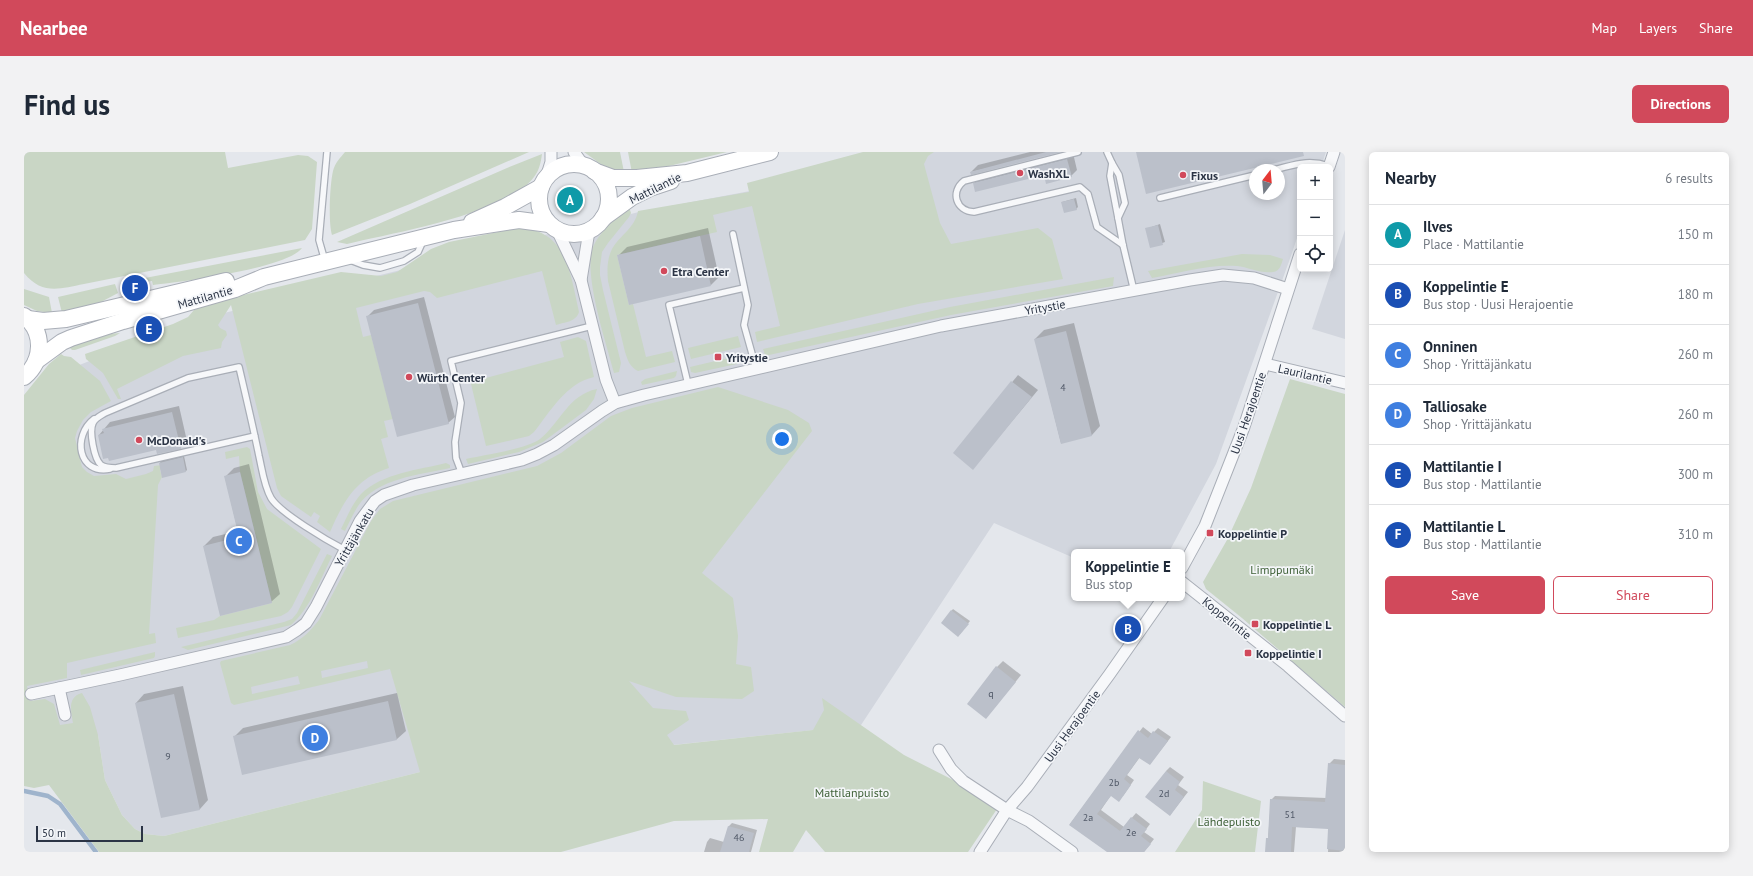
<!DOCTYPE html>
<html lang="en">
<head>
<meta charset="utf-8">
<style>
	:root { --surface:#fff; --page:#f2f2f3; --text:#1f2937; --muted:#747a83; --line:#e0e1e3; --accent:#d1495b }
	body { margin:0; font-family:"PT Sans",sans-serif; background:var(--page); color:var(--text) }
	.controls { position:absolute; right:12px; top:12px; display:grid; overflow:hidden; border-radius:6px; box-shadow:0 2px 10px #0003 }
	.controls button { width:36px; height:36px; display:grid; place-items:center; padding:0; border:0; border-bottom:1px solid var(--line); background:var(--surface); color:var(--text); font:20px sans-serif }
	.compass { position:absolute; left:1225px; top:12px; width:36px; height:36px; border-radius:50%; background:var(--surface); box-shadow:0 2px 10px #0003; rotate:16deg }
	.scale { position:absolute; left:12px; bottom:10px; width:107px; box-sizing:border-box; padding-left:4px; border:2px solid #2b3445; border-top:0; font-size:11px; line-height:14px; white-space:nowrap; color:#2b3445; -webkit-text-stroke:3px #f4f6f9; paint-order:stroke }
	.you { position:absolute; left:758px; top:287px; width:14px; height:14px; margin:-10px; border:3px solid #fff; border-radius:50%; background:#1a73e8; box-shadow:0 0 0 6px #1a73e833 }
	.badge { display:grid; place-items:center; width:26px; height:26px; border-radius:50%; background:var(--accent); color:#fff; font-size:13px; font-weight:700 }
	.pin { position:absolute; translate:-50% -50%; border:2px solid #fff; box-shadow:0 1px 4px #0006 }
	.popup { position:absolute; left:1047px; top:397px; width:114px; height:52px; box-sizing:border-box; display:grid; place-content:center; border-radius:6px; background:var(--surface); filter:drop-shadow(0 1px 3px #0005); font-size:13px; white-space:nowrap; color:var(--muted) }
	.popup b { font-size:15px; color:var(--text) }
	.popup::after { content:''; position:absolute; left:50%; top:100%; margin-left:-8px; border:8px solid transparent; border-top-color:var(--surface) }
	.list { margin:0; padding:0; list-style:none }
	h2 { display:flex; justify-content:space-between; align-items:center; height:52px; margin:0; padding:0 16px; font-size:17px }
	h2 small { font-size:13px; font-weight:400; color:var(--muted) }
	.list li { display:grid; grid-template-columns:26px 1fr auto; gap:12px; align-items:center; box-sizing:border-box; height:60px; padding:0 16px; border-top:1px solid var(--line) }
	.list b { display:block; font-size:15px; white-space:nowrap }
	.list p { margin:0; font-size:13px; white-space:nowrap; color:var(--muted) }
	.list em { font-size:13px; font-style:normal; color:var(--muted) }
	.actions { display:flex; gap:8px; padding:12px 16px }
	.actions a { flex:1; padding:9px 0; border:1px solid var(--accent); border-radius:6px; text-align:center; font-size:14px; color:var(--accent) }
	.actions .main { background:var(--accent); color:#fff }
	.icon { flex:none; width:22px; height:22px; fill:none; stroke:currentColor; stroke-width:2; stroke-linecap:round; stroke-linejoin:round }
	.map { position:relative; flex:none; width:1321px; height:700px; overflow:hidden; border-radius:6px }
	header { display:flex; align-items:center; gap:24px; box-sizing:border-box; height:56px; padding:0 20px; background:var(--accent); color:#fff }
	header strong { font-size:19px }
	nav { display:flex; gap:22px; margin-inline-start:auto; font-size:14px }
	.intro { display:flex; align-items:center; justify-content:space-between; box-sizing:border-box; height:96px; padding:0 24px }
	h1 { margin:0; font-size:28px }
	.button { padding:10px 18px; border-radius:6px; background:var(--accent); color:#fff; font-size:14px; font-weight:700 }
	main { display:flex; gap:24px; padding:0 24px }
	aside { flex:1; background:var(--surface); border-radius:6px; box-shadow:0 2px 10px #0003 }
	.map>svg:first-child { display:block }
</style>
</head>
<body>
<header>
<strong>Nearbee</strong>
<nav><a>Map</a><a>Layers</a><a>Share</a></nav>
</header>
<div class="intro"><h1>Find us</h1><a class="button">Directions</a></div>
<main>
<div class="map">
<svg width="1321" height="700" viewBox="0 0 1321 700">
	<rect width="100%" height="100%" fill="#e4e7ec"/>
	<!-- built -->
	<g fill="#d2d6de" fill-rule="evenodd">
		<path d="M880 0H1302L1297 15H1276V77L1268 101 1192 312 1145 400H1050V406L970 371 837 573 396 620 140 684 121 682 111 677 98 663 81 628 74 583 0 581V431L30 223 167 169 615 60 726 39ZM1231 18H1255V42H1231Z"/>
		<path d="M1321 78V187L1288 177Z"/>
	</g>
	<!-- green -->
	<g fill="#c9d6c5" fill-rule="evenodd">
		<path d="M0 0H201L204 16 274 3 284 4 293 10 288 77 281 88 60 132C35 137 18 143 0 121Z"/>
		<path d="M321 0H505L386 52 308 83C304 70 306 32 309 19 311 11 316 6 321 0Z"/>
		<path d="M560 0H596L600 20 582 16Z"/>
		<path d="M604 0H703L620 20 608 21Z"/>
		<path d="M839 0H910L904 4 900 12 916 71 927 92 1014 76 1028 87 1039 127 894 152 733 190 731 180 756 174 728 54 689 63 693 80 593 103 605 153 609 152 622 205 648 199 651 210 614 219C606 215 604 209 601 200L584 129C583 118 583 107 588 97 596 83 611 76 614 59L725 40 723 31Z"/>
		<path d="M518 2C517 10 515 19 510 25 483 62 369 81 323 92L313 90 483 16Z"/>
		<path d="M605 55 607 61 605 65 584 91 578 100 576 115V123L579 138 597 211 595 220 590 221C583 193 557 117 570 93 576 80 594 63 605 55Z"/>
		<path d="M494 76C543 77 546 121 555 160 552 170 541 170 532 173L518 119 413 146 406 140 400 139 332 156 339 185 347 183 369 267 360 269 364 285 357 287 365 316C332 326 319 350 306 380L293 370 296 364 290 360 287 365 257 344 253 336 207 153 194 173 196 176 202 179 203 183 198 190 197 196 159 204 93 237 97 247H94L79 221 62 207 61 202 149 172 164 165 170 158 194 149 317 120 357 124 373 120 407 97 425 90Z"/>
		<path d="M278 96C264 116 157 130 129 133L128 129 102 133 100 130Z"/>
		<path d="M1218 102 1246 103 1259 107C1257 113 1256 119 1249 120 1237 122 1224 115 1213 114 1185 112 1155 121 1128 126L1124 119Z"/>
		<path d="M1090 125 1089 134 927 163 745 203H741L739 197 926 155Z"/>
		<path d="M91 132 94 141 77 150 38 161 34 145Z"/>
		<path d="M0 137 25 145 28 161 13 159 0 153Z"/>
		<path d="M96 181 91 184 51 198H48L45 195 84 182Z"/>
		<path d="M714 184 717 195 667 207 664 196Z"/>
		<path d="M554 185 562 189 570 225C542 231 526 260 510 280L505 284 462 294 447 232V230L540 205 536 190Z"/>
		<path d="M37 202 40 204 47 205 76 229 87 249 67 260 59 268 53 279 51 286 58 315 63 320 70 324 92 322 102 327 122 322 129 319 130 314 138 313 140 317 136 318 138 325 134 333 125 482 131 481 132 491 43 511V526L3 534 6 549 21 547 30 552 36 573 49 571C47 559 43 545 58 541L66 555 74 583 81 628 98 663 111 677 121 682 140 684 396 620 366 517 210 553 207 551 196 511 197 509 266 493C279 487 286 479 295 468L347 369 356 357 369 349 513 314 537 301 587 264 608 256 694 235 764 258 785 271 788 279 678 421 709 446 714 484 712 512 727 515 730 539 718 547 652 545 605 529 629 556 662 559 665 568 643 583 650 593 789 578 800 558 798 546 880 603 937 632 973 657 944 700H801L782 678 769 700H735L744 667 650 669 537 700H75L25 633 10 636 0 634V243L25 212ZM343 509 344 516 298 526 297 519ZM274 524 276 532 228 542 227 535Z"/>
		<path d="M717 203V210L713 212 671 221 667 220 666 215Z"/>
		<path d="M653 219 652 224 650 226 618 233 617 230 621 227Z"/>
		<path d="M1266 227 1321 242V555L1218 466 1182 437 1179 430 1203 388 1227 336Z"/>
		<path d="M573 237 570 247 562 258 519 290 495 300 444 312 442 307C460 303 503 297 516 287 537 270 544 243 573 237Z"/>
		<path d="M223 295 226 297 234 340 243 357 297 397 268 455 264 460 257 464 154 486 152 476 190 468 196 464 248 451 216 320 215 304 202 307 201 300Z"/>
		<path d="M422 311 426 313V316C395 323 353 326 334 354 329 362 325 371 321 379L317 377C323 365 328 352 337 342 358 321 395 318 422 311Z"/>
		<path d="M303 402 308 404C297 426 286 457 267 473L164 498 157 495 260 470 268 467 273 461Z"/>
		<path d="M131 500V504L130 506 57 523 56 518Z"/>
		<path d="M1179 629 1237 649 1231 700H1151L1178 658Z"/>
	</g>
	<!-- shadow -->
	<g fill="#0003">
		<path d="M1006 0H1033L947 20 954 13Z"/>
		<path d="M1049 1 1053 18 1047 24 1021 21 950 31 957 25Z"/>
		<path d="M1052 46 1054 55 1052 57 1038 50Z"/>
		<path d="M1136 72 1141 90 1127 95 1122 77Z"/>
		<path d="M684 76 695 125 687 133 594 104 603 95Z"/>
		<path d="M400 145 431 265 424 271 344 164 350 158Z"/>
		<path d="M1050 171 1076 274 1068 283 1037 291 1011 187 1020 178Z"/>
		<path d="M994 223 1014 238 949 316 930 301Z"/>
		<path d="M155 254 163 289 156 296 133 297 75 283 86 270Z"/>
		<path d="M160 304 163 318 162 319 136 311 137 309Z"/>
		<path d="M225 312 256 442 247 450 180 394 189 385 214 379 201 325 210 316Z"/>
		<path d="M929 457 946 469 936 482 918 471Z"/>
		<path d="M979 509 997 523 962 566 973 515Z"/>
		<path d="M159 534 184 648 176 657 138 665 112 551 120 542Z"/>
		<path d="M373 541 382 579 373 587 219 622 211 584 219 576Z"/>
		<path d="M1119 575 1128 582 1134 576 1147 585 1126 612 1116 605 1103 623 1110 628 1099 644 1087 643 1077 658 1100 675 1112 661 1126 672 1120 680 1130 687 1120 700H1085L1046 672Z"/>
		<path d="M1310 607 1321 608V700H1304L1305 676 1272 675 1270 700H1243L1247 648 1251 644 1302 646 1305 612Z"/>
		<path d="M1146 615 1160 625 1154 633 1164 640 1146 663 1142 619Z"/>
		<path d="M708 671 733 678 727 700H680L683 690 686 686 700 690 705 674Z"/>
	</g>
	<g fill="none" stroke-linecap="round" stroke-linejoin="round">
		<!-- stream -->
		<path stroke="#9fb4cc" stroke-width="4.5" d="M0 639 24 644 36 652 72 700"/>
	</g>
	<!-- building -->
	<g fill="#bbc0ca">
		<path d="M1022 0H1037L947 23 946 20Z"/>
		<path d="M1112 0H1279L1280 4 1122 42Z"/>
		<path d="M1043 7 1048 25 1022 32 1020 23 951 40 949 31Z"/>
		<path d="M1050 47 1053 58 1040 61 1037 50Z"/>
		<path d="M1134 73 1139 93 1126 96 1121 76Z"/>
		<path d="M676 84 687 134 605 153 593 103Z"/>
		<path d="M394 151 425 272 373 285 342 164Z"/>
		<path d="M1042 179 1068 284 1037 292 1010 187Z"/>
		<path d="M987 229 1008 245 949 318 929 301Z"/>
		<path d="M148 260 157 297 133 302 132 298 85 309 84 306 79 307 74 283 80 281 78 277Z"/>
		<path d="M159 305 162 320 138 326 135 311Z"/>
		<path d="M216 320 248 451 196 464 179 394 215 385 200 324Z"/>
		<path d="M927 458 945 472 934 485 917 471Z"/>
		<path d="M972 514 992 530 962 567 943 552Z"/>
		<path d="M150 542 176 658 137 666 111 551Z"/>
		<path d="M364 549 373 588 218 623 209 584Z"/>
		<path d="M1114 578 1124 586 1129 579 1144 589 1126 613 1115 606 1100 627 1107 633 1095 650 1087 644 1073 662 1096 679 1107 665 1123 677 1117 684 1127 692 1120 700H1083L1045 673Z"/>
		<path d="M1304 611 1321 613V699L1303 697 1304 677 1268 675 1267 700H1241L1242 686H1244L1246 647 1301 650Z"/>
		<path d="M1142 619 1156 630 1151 638 1160 645 1146 664 1121 645Z"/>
		<path d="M704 674 730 681 725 700H696Z"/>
	</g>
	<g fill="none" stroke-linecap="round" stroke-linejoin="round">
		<!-- lane casing -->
		<g stroke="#a9aeb7" stroke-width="8">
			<g id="lane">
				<path d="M1054 0 940 29C926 40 932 59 950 60L1056 35 1064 42 1073 75 1099 93"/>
				<path d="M1083 0 1088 11 1086 24 1094 66"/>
				<path d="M1088 11 1095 23 1101 51 1094 66 1099 93 1110 139"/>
				<path d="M1249 18C1271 13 1283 7 1305 14"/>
				<path d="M1136 46 1231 23"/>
				<path d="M709 82 724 153 720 173 732 216"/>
				<path d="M326 108 339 113 356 116 380 109 394 100 399 89"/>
				<path d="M301 109 295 88 303 0"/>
				<path d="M664 232 645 153 720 136"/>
				<path d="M70 267C48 284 54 323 86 317"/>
				<path d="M231 284 92 316C87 316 81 316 77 313 70 307 65 279 69 271 71 266 76 264 81 261L164 226 215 215C222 245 229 274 235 304 238 317 240 334 247 346 256 361 304 389 321 398"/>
				<path d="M438 322 432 306 431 290 437 251 427 209 568 174"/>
			</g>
		</g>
		<!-- street casing -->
		<g stroke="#a9aeb7" stroke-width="13">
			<g id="street">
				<path d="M550 0 560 14"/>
				<path d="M1305 15 1310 0"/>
				<path d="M522 26 527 10V0"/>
				<path d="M533 78 557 128 582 228 591 251"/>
				<path d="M557 128 565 79"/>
				<path d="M1241 212 1321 231"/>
				<path d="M1158 416 1181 374 1220 275 1276 102"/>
				<path d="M1158 430 1264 514 1321 564"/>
				<path d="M35 536 41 563"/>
				<path d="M7 542 96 523 262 485 273 478 282 471 292 455 336 369 351 349 360 343 389 333 498 308 513 302 530 293 578 259 591 251 620 243 917 174 1166 128 1199 123 1230 126 1264 137"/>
				<path d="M915 598 927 617 939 629 983 658 1005 669 1048 700"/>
				<path d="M956 700 983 658 1003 635 1085 523 1139 446"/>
			</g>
		</g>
		<!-- secondary casing -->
		<g stroke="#a9aeb7" stroke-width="18">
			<g id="secondary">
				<circle cx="550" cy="47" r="35"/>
				<path d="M570 19 589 26H613L663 21 746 0"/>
				<path d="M579 66 608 45 626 36 647 29"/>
				<path d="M448 70 481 55 517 35"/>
				<path d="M0 164C21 180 19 209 0 225"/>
				<path d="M4 167 19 169 42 167 202 129"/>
				<path d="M12 209 38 190 47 186 99 169 211 137 240 125 430 78 495 68 525 72"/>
			</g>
		</g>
		<!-- lane -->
		<use href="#lane" stroke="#f7f8fa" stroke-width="5.5"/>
		<!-- street -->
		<use href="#street" stroke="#f7f8fa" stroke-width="11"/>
		<!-- secondary -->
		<use href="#secondary" stroke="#fff" stroke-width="16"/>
	</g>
	<!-- markers -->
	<g fill="#d1495b" stroke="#f4f6f9" stroke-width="1.5">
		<circle cx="996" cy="21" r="4"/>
		<circle cx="1159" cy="23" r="4"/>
		<circle cx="640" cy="119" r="4"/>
		<rect x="690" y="201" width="8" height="8" rx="2"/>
		<circle cx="385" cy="225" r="4"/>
		<circle cx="115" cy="288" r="4"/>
		<rect x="1182" y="377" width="8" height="8" rx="2"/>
		<rect x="1227" y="468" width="8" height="8" rx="2"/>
		<rect x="1220" y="497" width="8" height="8" rx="2"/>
	</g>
	<g text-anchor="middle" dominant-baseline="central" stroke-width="3.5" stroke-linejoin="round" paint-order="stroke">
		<!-- number labels -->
		<g font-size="10" fill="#4f5766">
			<text x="1039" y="235">4</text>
			<text x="967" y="541">q</text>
			<text x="144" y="604">9</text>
			<text x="1090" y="630">2b</text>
			<text x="1140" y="641">2d</text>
			<text x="1266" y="662">51</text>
			<text x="1064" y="665">2a</text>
			<text x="1107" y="680">2e</text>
			<text x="715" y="685">46</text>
		</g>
		<!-- poi labels -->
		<g font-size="12" font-weight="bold" fill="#2b3445" stroke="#f4f6f9" text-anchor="start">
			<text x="1004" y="21">WashXL</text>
			<text x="1167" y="23">Fixus</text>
			<text x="648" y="119">Etra Center</text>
			<text x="702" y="205">Yritystie</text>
			<text x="393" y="225">Würth Center</text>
			<text x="123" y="288">McDonald's</text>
			<text x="1194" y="381">Koppelintie P</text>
			<text x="1239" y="472">Koppelintie L</text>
			<text x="1232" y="501">Koppelintie I</text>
		</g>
		<!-- street labels -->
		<g font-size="12" fill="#2b3445" stroke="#f4f6f9">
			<text transform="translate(631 36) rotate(-26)">Mattilantie</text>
			<text transform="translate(181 145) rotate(-16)">Mattilantie</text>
			<text transform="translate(1021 155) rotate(-10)">Yritystie</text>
			<text transform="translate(1281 222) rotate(13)">Laurilantie</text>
			<text transform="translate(1224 261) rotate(-71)">Uusi Herajoentie</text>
			<text transform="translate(330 385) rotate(-60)">Yrittäjänkatu</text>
			<text transform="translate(1203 466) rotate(39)">Koppelintie</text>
			<text transform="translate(1048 574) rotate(-54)">Uusi Herajoentie</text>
		</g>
		<!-- park labels -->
		<g font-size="12" fill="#3f6138" stroke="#f4f6f9">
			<text x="1258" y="417">Limppumäki</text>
			<text x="828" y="640">Mattilanpuisto</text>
			<text x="1205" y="669">Lähdepuisto</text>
		</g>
	</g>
</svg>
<div class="controls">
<button>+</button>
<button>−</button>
<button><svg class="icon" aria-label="locate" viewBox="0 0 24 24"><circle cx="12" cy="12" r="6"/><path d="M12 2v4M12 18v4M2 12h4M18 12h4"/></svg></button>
</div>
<svg class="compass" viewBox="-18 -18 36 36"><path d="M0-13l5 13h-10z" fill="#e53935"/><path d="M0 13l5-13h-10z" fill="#747a83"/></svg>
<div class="scale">50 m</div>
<div class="you"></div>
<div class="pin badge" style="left:546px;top:48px;background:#0f9aa8">A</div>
<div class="pin badge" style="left:1104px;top:477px;background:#1a4fb4">B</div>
<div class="popup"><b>Koppelintie E</b>Bus stop</div>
<div class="pin badge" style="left:215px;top:389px;background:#3f7fe0">C</div>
<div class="pin badge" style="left:291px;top:586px;background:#3f7fe0">D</div>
<div class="pin badge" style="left:125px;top:177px;background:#1a4fb4">E</div>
<div class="pin badge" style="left:111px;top:136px;background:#1a4fb4">F</div>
</div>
<aside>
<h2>Nearby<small>6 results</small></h2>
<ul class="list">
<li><span class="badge" style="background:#0f9aa8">A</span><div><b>Ilves</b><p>Place · Mattilantie</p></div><em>150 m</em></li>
<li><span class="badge" style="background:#1a4fb4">B</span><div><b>Koppelintie E</b><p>Bus stop · Uusi Herajoentie</p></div><em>180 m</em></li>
<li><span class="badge" style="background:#3f7fe0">C</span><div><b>Onninen</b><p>Shop · Yrittäjänkatu</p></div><em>260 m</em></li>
<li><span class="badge" style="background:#3f7fe0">D</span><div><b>Talliosake</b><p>Shop · Yrittäjänkatu</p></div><em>260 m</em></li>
<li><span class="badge" style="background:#1a4fb4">E</span><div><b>Mattilantie I</b><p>Bus stop · Mattilantie</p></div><em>300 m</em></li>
<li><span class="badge" style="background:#1a4fb4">F</span><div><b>Mattilantie L</b><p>Bus stop · Mattilantie</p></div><em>310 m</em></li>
</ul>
<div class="actions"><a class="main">Save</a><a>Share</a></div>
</aside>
</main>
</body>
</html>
